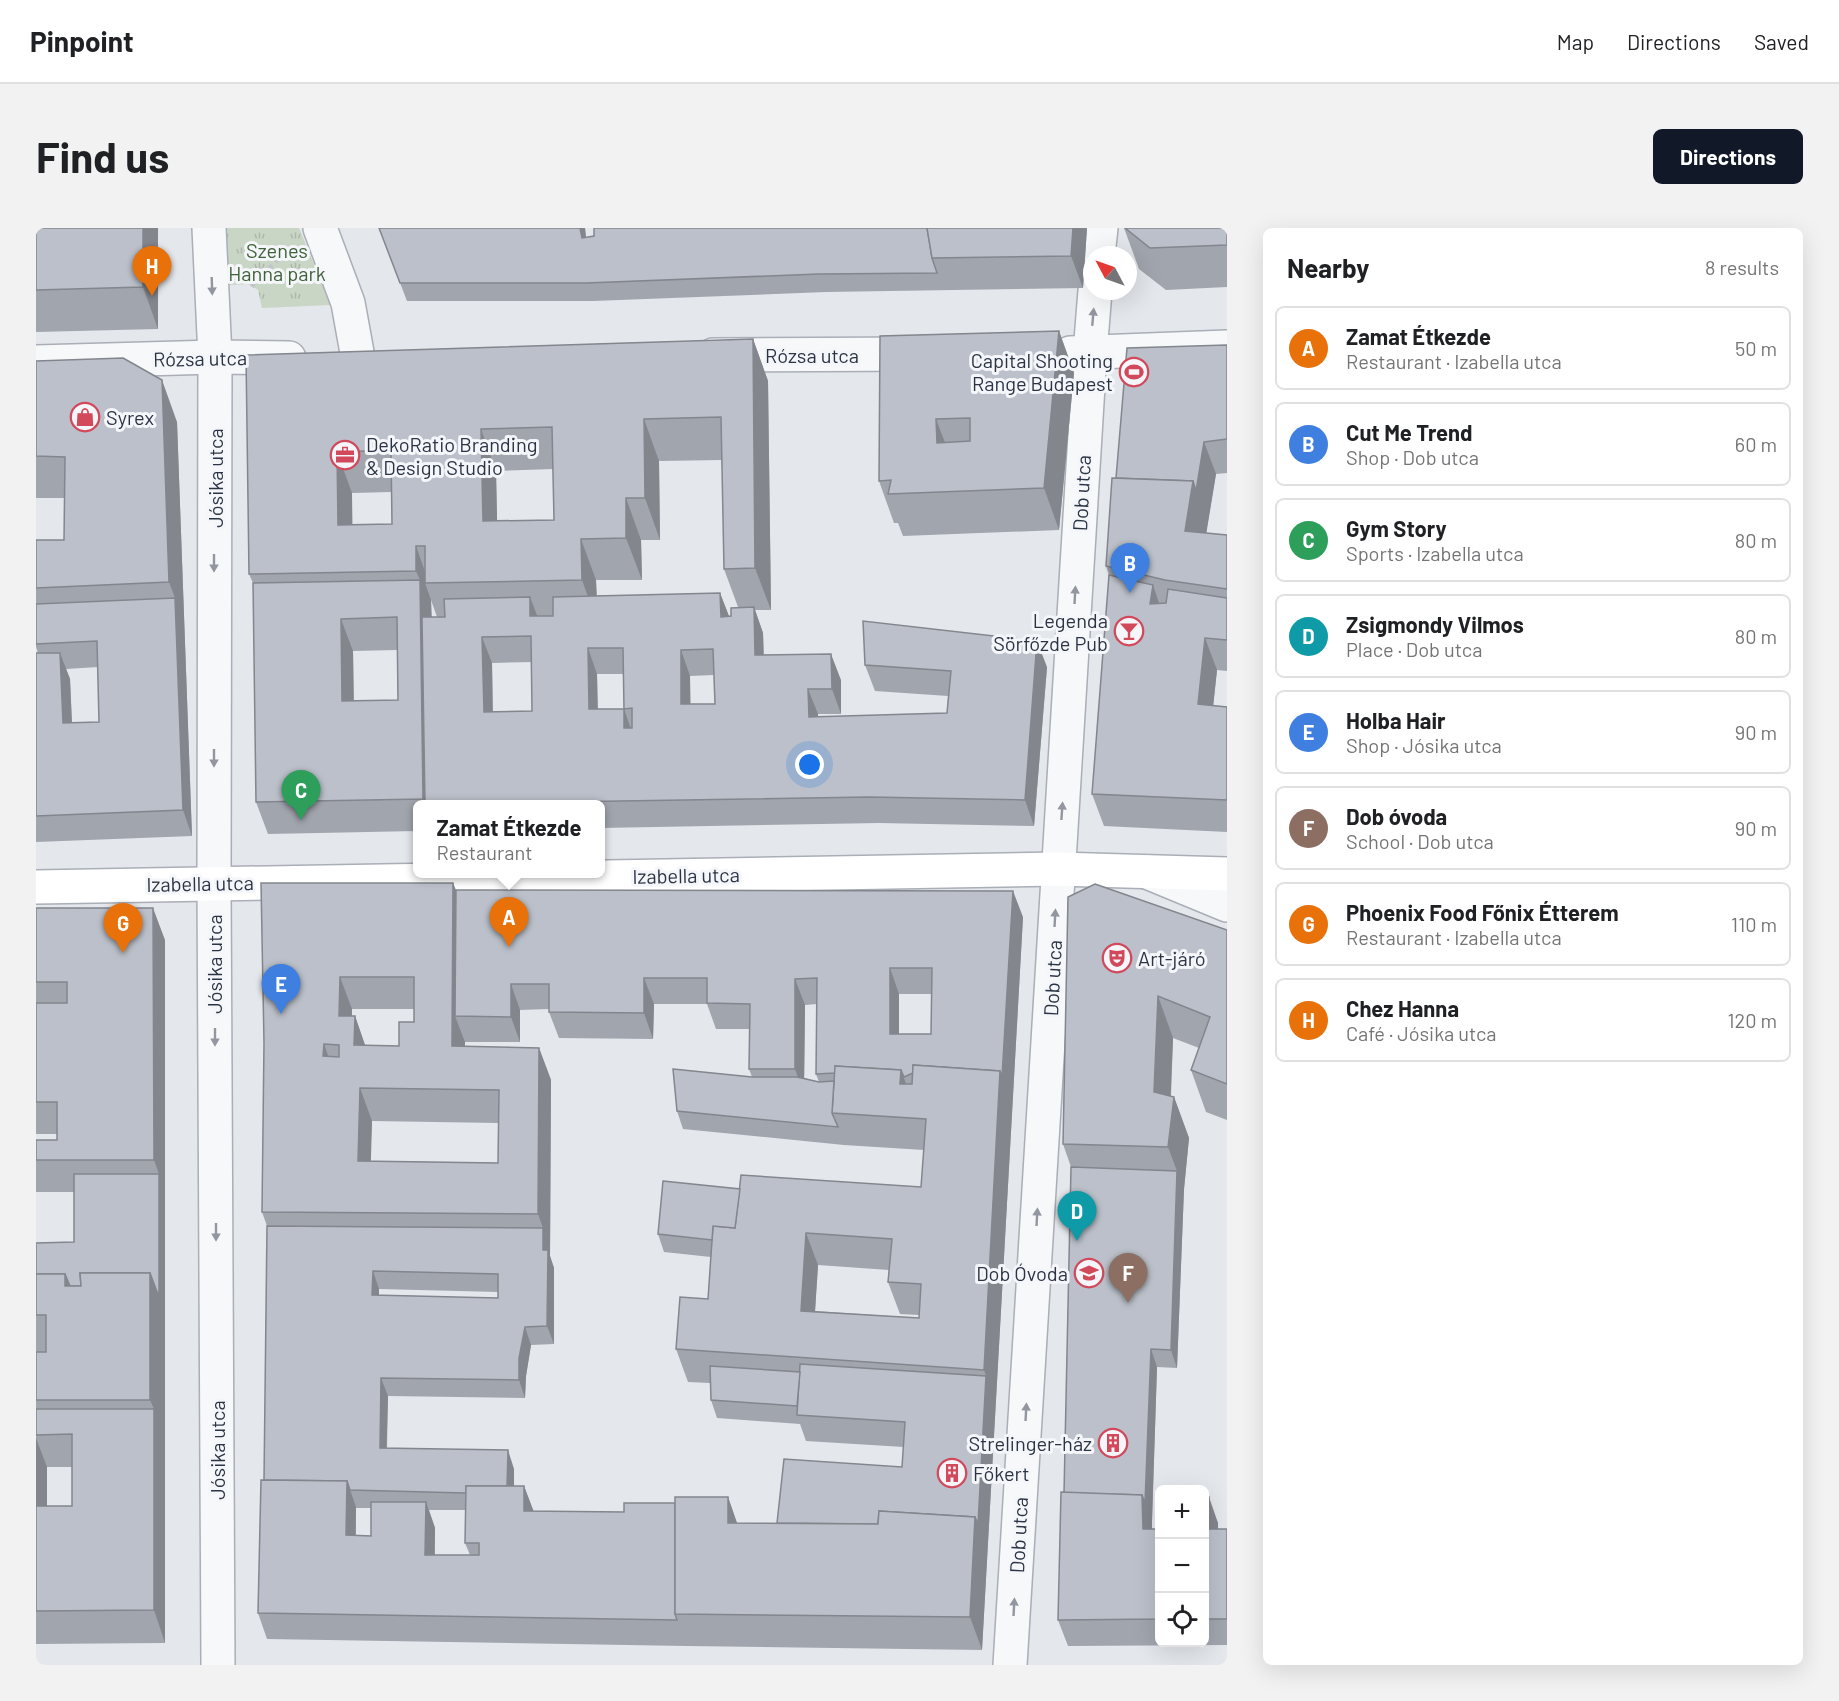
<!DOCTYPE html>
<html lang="en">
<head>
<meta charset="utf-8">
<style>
	:root { --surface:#fff; --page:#f2f2f2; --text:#202124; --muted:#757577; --line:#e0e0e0; --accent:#111827 }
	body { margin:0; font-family:Barlow,sans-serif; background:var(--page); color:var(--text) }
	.controls { position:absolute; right:18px; bottom:18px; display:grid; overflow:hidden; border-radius:9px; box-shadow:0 6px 24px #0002 }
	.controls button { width:54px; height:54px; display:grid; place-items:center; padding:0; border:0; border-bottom:2px solid var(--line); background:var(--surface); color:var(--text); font:30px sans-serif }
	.compass { position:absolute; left:1047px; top:18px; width:54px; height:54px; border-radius:50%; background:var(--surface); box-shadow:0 6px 24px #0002; rotate:311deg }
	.you { position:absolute; left:774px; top:537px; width:21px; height:21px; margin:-15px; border:4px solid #fff; border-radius:50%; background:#1a73e8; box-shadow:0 0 0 9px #1a73e833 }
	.badge { display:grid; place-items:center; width:39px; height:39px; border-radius:50%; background:var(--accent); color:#fff; font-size:20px; font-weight:700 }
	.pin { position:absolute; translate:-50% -50px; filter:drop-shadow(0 2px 3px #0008) }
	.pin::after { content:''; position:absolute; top:32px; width:21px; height:18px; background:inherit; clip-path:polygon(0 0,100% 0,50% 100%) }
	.popup { position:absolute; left:377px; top:572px; width:192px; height:78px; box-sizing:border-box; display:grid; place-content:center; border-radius:9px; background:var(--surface); filter:drop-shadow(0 2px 4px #0005); font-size:20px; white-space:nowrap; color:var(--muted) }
	.popup b { font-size:22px; color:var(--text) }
	.popup::after { content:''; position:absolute; left:50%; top:100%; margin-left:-12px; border:12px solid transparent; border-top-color:var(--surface) }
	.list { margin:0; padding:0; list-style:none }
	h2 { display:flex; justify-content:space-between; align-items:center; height:78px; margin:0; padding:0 24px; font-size:26px }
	h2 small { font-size:20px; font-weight:400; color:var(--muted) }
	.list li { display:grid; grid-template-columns:39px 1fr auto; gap:18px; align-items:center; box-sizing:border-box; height:84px; margin:0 12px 12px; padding:0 12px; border:2px solid var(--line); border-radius:9px }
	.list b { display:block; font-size:22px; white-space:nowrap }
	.list p { margin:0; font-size:20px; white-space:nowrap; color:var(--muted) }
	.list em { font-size:20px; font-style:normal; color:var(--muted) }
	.icon { flex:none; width:33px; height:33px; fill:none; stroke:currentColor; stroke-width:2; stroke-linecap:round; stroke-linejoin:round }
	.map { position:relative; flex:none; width:1191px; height:1437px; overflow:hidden; border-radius:9px }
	header { display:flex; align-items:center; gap:36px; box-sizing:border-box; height:84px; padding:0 30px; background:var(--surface); border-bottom:2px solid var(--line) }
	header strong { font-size:28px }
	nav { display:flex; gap:33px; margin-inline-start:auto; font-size:21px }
	.intro { display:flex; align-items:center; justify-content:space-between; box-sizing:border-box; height:144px; padding:0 36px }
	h1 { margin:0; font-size:42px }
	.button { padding:15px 27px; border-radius:9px; background:var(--accent); color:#fff; font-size:21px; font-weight:700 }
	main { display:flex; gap:36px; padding:0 36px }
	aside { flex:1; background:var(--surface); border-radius:9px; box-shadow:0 6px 24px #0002 }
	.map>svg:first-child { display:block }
</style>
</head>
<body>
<header>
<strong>Pinpoint</strong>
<nav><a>Map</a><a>Directions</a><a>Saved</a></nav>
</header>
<div class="intro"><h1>Find us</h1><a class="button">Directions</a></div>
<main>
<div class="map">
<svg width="1191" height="1437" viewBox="0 0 1191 1437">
	<defs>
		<pattern id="grass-tufts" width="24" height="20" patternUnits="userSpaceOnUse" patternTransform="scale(1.5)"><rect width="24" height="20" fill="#c9d6c5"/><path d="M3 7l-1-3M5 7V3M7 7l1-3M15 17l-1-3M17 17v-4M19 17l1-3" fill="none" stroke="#adb8ab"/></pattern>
	</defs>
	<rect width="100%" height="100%" fill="#e4e7ec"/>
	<!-- grass -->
	<path fill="url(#grass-tufts)" d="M177 0H263L295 77 226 80 222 62 212 56 179 58Z"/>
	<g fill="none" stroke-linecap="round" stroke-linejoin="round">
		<!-- street casing -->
		<g stroke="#a9aeb7" stroke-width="36">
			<g id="street">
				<path d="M173 0 179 129 178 655 182 1437"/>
				<path d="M284 0 312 75 322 130"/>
				<path d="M1062 27 1065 0"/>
				<path d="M1034 125 1191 119"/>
				<path d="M677 127 889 126"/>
				<path d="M0 134 179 129 253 130"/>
				<path d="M1111 644 1191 677"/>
				<path d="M974 1437 1054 125 1059 63"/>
			</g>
		</g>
		<!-- secondary casing -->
		<g stroke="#a9aeb7" stroke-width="36">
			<path id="secondary" d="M0 659 1022 641 1191 646"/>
		</g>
		<!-- path -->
		<path stroke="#c2c5cb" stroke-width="4" stroke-dasharray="4.5 4.5" stroke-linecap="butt" d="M216 59 225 42 236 38 251 22"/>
		<!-- street -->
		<use href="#street" stroke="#f7f8fa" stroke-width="33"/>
		<!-- secondary -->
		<use href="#secondary" stroke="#fff" stroke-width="33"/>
	</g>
	<!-- wall -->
	<g fill="#a1a5ae" fill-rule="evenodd">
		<path d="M0 0H122V101L0 104Z"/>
		<path d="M343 0H549L550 10 558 8V0H1051L1047 60 790 64 557 73H371Z"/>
		<path d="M1088 0H1191V59L1130 62 1103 41Z"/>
		<path d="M1023 103 1038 145 1023 302 867 308 862 295H858L843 253 844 108Z"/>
		<path d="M717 111 732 153 735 382H719L727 405 728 427 805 452V486H782V489L911 485 912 468 839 463 829 437 1011 439 998 598 843 595 564 600V576H381V603L232 606 220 574 217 355 213 346 210 127ZM686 232 688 341 702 379 695 388H693L684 365 561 368 560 352H606L605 312H624L623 233ZM517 241 518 292 461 293 460 243ZM355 264 356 296H316V265ZM395 372 401 389H396ZM361 422 362 472 318 473 317 423ZM495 434 496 483 457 484 456 435ZM561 446H587L588 481H562ZM678 447 679 476H654V448Z"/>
		<path d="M1191 117V245L1180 246 1170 305 1191 307V443L1181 442 1177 478 1191 479V604L1068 598 1056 566 1073 347 1070 338 1080 250Z"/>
		<path d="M0 133 141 194 156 608 0 614V425H2L0 419V312H28L29 270H0ZM62 439 63 494 36 495 34 451 30 441Z"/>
		<path d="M225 655H417L420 662 987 689 946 1422 651 1418 231 1411 222 1385 228 1252 231 998 226 984 228 815ZM863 766H896L895 806H863ZM618 776H671L680 801H713V841L716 849 641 883 647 901 808 917 888 922 885 959 704 961 622 1006 628 1024 675 1029 672 1071 640 1121 652 1154 674 1155 675 1172 681 1190 764 1196 770 1213 868 1219 866 1239 741 1295H701L692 1269 639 1275 588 1284 497 1283 488 1258H478V1241L351 1220 352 1168 489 1170 490 1148 495 1117 518 1116V1040L514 1028 515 852 503 820 428 819 429 814H484V782L513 781V784L523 810 617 811ZM781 776 780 846 783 854 768 850 769 777ZM316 781H378V794L363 818 329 817 319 788H316ZM336 893 462 895V935L334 933ZM782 1037 853 1042 852 1054 864 1086 883 1087V1090L779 1083ZM343 1061 462 1064V1070L343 1067ZM320 1280H335V1308L320 1307ZM393 1282H430L429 1315 434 1327H399V1300Z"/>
		<path d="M1032 669 1191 702V892L1170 884 1155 842 1163 820 1137 810 1135 868 1138 869 1153 910 1148 961 1141 1140 1121 1139 1116 1293V1301H1124V1414H1168V1269L1182 1295V1301H1191V1417L1032 1418 1022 1392 1028 1265 1035 939 1027 916Z"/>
		<path d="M0 680 129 712V1415L0 1416V1015L38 1014V964H0V912H21V906H0ZM11 1239H36V1278H11Z"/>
	</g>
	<!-- shaded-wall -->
	<g fill="#83868d">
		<path d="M107 0H122V101L107 59Z"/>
		<path d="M544 0H549L552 29 546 10Z"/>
		<path d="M1037 0H1051L1047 60 1035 28Z"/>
		<path d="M1023 103 1038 145 1023 302 1008 260Z"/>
		<path d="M717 111 732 153 735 382 719 340Z"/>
		<path d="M126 152 141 194 156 608 147 582 139 370 133 354Z"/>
		<path d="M608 191 623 233 624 312 609 270Z"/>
		<path d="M900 191 916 233 901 215Z"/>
		<path d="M445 201 460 243 462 335 447 293Z"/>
		<path d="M1168 214 1180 246 1164 344 1149 303 1157 253Z"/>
		<path d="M301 224 316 265 317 338 302 297Z"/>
		<path d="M590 270 605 312 606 352 590 310Z"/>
		<path d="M545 311 560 352 561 394 546 352Z"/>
		<path d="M380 318 393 355H389L395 372 398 576H389L387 571 384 352 380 343Z"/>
		<path d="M1117 357 1128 390 1114 376Z"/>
		<path d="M684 365 694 391 685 389Z"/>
		<path d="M494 369 504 395 494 388Z"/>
		<path d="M718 379 727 405 728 453 719 427Z"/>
		<path d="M305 391 317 423 318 506 306 473Z"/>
		<path d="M446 409 456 435 457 510 448 484Z"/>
		<path d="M1169 410 1181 442 1174 508 1162 476Z"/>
		<path d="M1001 413 1011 439 998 598 989 572Z"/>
		<path d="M552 420 561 446 562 507 553 481Z"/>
		<path d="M645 422 654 448 655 502 645 476Z"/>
		<path d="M24 425 34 451 37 521 27 495Z"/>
		<path d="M795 426 805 452V486L796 461Z"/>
		<path d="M772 461 782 486 783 515 773 489Z"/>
		<path d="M588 481 597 507 588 500Z"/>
		<path d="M417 655 429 688 419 788 429 814 428 851 416 818Z"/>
		<path d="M977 663 987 689 946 1422 934 1389 939 1289 950 1148 948 1142 964 843Z"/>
		<path d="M117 680 129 712V1415L118 1382V1181L114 1172V1045L123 946 118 932Z"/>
		<path d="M854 740 863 766V832L854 806Z"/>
		<path d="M304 749 316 781 315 820 303 788Z"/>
		<path d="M608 750 618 776 617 811 608 785Z"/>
		<path d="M759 751 769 777 768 867 759 841Z"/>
		<path d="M475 756 484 782V814L475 789Z"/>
		<path d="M1122 768 1137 810 1133 906 1118 864Z"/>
		<path d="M319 788 330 820 318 817Z"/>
		<path d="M288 816 299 848 287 828Z"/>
		<path d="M503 820 515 852 514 1028 518 1040V1116L511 1098 507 1022V1000L502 986Z"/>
		<path d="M865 842 877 875 864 856Z"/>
		<path d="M324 860 336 893 334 965 322 933Z"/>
		<path d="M1138 869 1153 910 1148 961 1141 1140 1135 1122 1141 943 1132 919Z"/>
		<path d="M770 1005 782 1037 777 1115 765 1083Z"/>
		<path d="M337 1043 343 1061V1085L336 1067Z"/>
		<path d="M29 1046 45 1088 29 1058Z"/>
		<path d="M489 1099 495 1117 490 1148 489 1170 483 1152V1130Z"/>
		<path d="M1115 1121 1121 1139 1116 1293V1327L1107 1301 1106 1267Z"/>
		<path d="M345 1150 352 1168 350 1238 344 1220Z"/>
		<path d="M0 1210 11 1239V1310L0 1279Z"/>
		<path d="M472 1222 478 1241V1284L471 1266Z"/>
		<path d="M311 1253 320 1279 319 1333 310 1307Z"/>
		<path d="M488 1258 498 1284 488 1283Z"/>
		<path d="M692 1269 703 1301 692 1295Z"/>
		<path d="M1173 1269 1182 1295V1327L1172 1301Z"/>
		<path d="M390 1274 399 1300 398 1353 389 1327Z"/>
	</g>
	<!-- building -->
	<g fill="#bbc0ca" stroke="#83868d" stroke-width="1.5" fill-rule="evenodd">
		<path d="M0 0H107V59L0 62Z"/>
		<path d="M343 0H544L546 10 558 8V0H891L896 30 901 45 783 46 550 55H364Z"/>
		<path d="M891 0H1037L1035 28 896 30Z"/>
		<path d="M1089 0H1191V17L1114 20Z"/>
		<path d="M1023 103 1008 260 852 266 855 252 843 253 844 108ZM934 190V213L901 215 900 191Z"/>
		<path d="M717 111 719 340 688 341 685 189 608 191 609 270H590V310L545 311 546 352 389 355V318H380V343L213 346 210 127ZM516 199 518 292 447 293 445 201ZM355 222 356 296 302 297 301 224Z"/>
		<path d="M1191 117V211L1168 214 1160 263 1157 253 1080 250 1091 120Z"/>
		<path d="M87 130 126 152 133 354 0 360V312H28L29 229 0 228V133Z"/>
		<path d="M1076 250 1157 253 1149 303 1191 307V361L1129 352 1070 338Z"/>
		<path d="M1073 347 1117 357 1114 376 1130 375 1132 361 1191 370V412L1169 410 1162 476 1191 479V572L1056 566Z"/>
		<path d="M384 352 387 571 220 574 217 355ZM361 389 362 472 306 473 305 391Z"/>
		<path d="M684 365 685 389 695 388V380L718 379 719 427 795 426 796 461H772L773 489 911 485 915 443 829 437 827 393 1001 413 989 572 833 569 389 576 386 389H409L408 371 494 369V388H517V369ZM495 408 496 483 448 484 446 409ZM552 420H587L588 481 596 480V500H588V481H553ZM677 421 679 476H645V422Z"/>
		<path d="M139 370 147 582 0 588V425H24L27 495 63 494 61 413 0 416V376Z"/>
		<path d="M225 655H417L416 818 503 820 502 986 226 984 228 815ZM304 749H378V794H363V818L318 817 319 788H303ZM288 816 303 817V829L287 828ZM324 860 463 862 462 935 322 933Z"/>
		<path d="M1059 656 1191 702V856L1155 842 1174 789 1122 768 1118 864 1138 869 1132 919 1027 916 1032 669Z"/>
		<path d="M420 662 977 663 966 849 964 843 877 837V845L868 849 865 842 799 838V845L780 846 781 750 759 751V841H713L714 776 671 775V750H608V785L513 784V756H475V789L419 788ZM854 740H896L895 806H854Z"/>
		<path d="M0 680H117L118 932H0V912H21V874H0V775H31V754H0Z"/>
		<path d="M877 837 964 843 948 1142 640 1121 644 1069 672 1071 677 998 699 1000 705 947 885 959 890 891 796 885 799 838 865 842 864 856H876ZM770 1005 856 1011 852 1054 885 1056 883 1090 765 1083Z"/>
		<path d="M637 841 716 849H761L783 854 798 853 796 885 802 899 641 883Z"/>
		<path d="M1035 939 1141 943 1135 1122 1115 1121 1109 1275 1106 1267 1028 1265Z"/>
		<path d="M38 946H123V1069L114 1045H44L45 1058H34L29 1046H0V1015L38 1014Z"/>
		<path d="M627 953 704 961 699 1000 677 998 676 1012 622 1006Z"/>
		<path d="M231 998 507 1000V1022H512L511 1098 489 1099 483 1130V1152L345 1150 344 1220 472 1222 471 1258H430V1265L314 1262 311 1253 228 1252ZM337 1043 462 1046V1070L336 1067Z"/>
		<path d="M44 1045H114V1172H0V1124H10V1087H0V1046H29V1058H45Z"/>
		<path d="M764 1136 950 1148 942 1296 939 1289 843 1283 842 1296 741 1295 748 1231 866 1239 869 1194 761 1187Z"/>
		<path d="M674 1138 764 1144 761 1178 675 1172Z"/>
		<path d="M0 1181H118V1382L0 1383V1278H36V1206L0 1207Z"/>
		<path d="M225 1252 311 1253 310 1307 335 1308V1274H390L389 1327H443V1315H429L430 1258H488V1283L588 1284V1275H639V1386L641 1392 222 1385Z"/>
		<path d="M1025 1264 1106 1267 1107 1301H1124V1391L1022 1392Z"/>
		<path d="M639 1269H692V1295L842 1296 843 1283 939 1289 934 1389 639 1386Z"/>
		<path d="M1168 1269H1173L1172 1301H1191V1391H1168Z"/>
	</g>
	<!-- one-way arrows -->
	<defs><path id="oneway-solid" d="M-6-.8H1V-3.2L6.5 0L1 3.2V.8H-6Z" transform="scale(1.5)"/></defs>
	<g fill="#9196a0">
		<use href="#oneway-solid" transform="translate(176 58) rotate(88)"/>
		<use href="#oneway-solid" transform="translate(1057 89) rotate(-85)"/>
		<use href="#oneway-solid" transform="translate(178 335) rotate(90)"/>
		<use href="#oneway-solid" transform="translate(1039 367) rotate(-87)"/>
		<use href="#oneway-solid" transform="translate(178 530) rotate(90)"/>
		<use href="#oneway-solid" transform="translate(1026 583) rotate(-86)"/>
		<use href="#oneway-solid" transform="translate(1019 690) rotate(-87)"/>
		<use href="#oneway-solid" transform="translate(179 809) rotate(90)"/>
		<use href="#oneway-solid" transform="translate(1001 989) rotate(-87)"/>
		<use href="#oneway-solid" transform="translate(180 1004) rotate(90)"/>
		<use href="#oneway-solid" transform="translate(990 1184) rotate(-87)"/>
		<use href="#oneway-solid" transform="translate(978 1379) rotate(-87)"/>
	</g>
	<!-- icons -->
	<defs>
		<g id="stadium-ring" transform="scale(1.5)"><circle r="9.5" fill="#f4f6f9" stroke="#d1495b" stroke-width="1.5"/><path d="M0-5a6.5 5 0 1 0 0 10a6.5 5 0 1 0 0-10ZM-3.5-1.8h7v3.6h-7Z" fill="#d1495b"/></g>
		<g id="shop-ring" transform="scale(1.5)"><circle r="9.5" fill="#f4f6f9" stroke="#d1495b" stroke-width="1.5"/><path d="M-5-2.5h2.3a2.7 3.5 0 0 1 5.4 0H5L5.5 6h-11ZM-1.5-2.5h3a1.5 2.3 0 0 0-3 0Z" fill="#d1495b"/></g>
		<g id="office-ring" transform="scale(1.5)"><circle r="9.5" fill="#f4f6f9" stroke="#d1495b" stroke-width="1.5"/><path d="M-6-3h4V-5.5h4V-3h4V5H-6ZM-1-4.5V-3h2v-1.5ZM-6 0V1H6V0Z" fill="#d1495b"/></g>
		<g id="bar-ring" transform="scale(1.5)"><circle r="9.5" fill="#f4f6f9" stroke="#d1495b" stroke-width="1.5"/><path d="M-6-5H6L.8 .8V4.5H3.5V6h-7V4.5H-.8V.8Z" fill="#d1495b"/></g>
		<g id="theatre-ring" transform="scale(1.5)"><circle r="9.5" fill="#f4f6f9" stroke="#d1495b" stroke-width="1.5"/><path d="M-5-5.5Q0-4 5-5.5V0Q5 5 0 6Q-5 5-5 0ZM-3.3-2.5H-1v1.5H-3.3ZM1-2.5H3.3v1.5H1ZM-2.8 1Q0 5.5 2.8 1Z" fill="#d1495b"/></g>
		<g id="school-ring" transform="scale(1.5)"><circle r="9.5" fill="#f4f6f9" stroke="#d1495b" stroke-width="1.5"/><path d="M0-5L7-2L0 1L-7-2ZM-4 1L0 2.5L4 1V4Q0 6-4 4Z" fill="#d1495b"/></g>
		<g id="building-ring" transform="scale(1.5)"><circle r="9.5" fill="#f4f6f9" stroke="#d1495b" stroke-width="1.5"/><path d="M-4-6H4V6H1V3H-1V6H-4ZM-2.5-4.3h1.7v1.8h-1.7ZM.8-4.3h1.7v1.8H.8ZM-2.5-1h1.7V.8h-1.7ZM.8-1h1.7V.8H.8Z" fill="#d1495b"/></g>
	</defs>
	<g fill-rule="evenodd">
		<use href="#stadium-ring" x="1098" y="144"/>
		<use href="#shop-ring" x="49" y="189"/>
		<use href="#office-ring" x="309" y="227"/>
		<use href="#bar-ring" x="1093" y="403"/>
		<use href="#theatre-ring" x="1081" y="730"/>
		<use href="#school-ring" x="1053" y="1045"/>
		<use href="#building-ring" x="1077" y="1215"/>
		<use href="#building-ring" x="916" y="1245"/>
	</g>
	<g text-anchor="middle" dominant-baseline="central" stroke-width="6" stroke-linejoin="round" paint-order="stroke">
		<!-- park labels -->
		<g font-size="20" fill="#3f6138" stroke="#f4f6f9">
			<text x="241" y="22">Szenes<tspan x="241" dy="23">Hanna park</tspan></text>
		</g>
		<!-- street labels -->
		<g font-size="20" fill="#2b3445" stroke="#f4f6f9">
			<text x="776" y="127">Rózsa utca</text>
			<text transform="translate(164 130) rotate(-1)">Rózsa utca</text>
			<text transform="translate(179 250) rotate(-90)">Jósika utca</text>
			<text transform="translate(1045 265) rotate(-87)">Dob utca</text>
			<text transform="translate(650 647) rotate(-1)">Izabella utca</text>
			<text transform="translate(164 655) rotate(-1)">Izabella utca</text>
			<text transform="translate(178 736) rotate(-90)">Jósika utca</text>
			<text transform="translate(1016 750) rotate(-87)">Dob utca</text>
			<text transform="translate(181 1222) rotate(-90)">Jósika utca</text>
			<text transform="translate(982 1307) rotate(-87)">Dob utca</text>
		</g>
		<!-- poi labels -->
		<g font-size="20" fill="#2b3445" stroke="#f4f6f9" text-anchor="end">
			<text x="1077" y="132">Capital Shooting<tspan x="1077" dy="23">Range Budapest</tspan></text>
			<text x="70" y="189" text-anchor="start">Syrex</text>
			<text x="330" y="216" text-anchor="start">DekoRatio Branding<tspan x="330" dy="23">&amp; Design Studio</tspan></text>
			<text x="1072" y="392">Legenda<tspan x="1072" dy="23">Sörfőzde Pub</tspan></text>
			<text x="1102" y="730" text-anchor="start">Art-járó</text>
			<text x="1032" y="1045">Dob Óvoda</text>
			<text x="1056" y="1215">Strelinger-ház</text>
			<text x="937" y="1245" text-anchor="start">Főkert</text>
		</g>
	</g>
</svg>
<div class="controls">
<button>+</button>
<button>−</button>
<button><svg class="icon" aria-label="locate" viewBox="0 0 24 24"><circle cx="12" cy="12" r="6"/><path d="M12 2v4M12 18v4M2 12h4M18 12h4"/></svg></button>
</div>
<svg class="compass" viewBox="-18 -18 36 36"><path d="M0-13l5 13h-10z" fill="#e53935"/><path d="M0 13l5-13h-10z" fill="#757577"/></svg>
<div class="you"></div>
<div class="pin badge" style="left:473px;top:719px;background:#e8710a">A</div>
<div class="popup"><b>Zamat Étkezde</b>Restaurant</div>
<div class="pin badge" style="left:1094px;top:365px;background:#3f7fe0">B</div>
<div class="pin badge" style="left:265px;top:592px;background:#2e9e5b">C</div>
<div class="pin badge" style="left:1041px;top:1013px;background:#0f9aa8">D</div>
<div class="pin badge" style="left:245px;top:786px;background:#3f7fe0">E</div>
<div class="pin badge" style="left:1092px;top:1075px;background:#8d6e63">F</div>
<div class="pin badge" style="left:87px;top:725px;background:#e8710a">G</div>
<div class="pin badge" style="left:116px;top:68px;background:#e8710a">H</div>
</div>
<aside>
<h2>Nearby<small>8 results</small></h2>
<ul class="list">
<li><span class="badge" style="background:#e8710a">A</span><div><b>Zamat Étkezde</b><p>Restaurant · Izabella utca</p></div><em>50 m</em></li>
<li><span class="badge" style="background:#3f7fe0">B</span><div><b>Cut Me Trend</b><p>Shop · Dob utca</p></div><em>60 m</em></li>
<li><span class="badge" style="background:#2e9e5b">C</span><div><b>Gym Story</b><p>Sports · Izabella utca</p></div><em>80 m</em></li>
<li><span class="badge" style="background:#0f9aa8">D</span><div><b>Zsigmondy Vilmos</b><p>Place · Dob utca</p></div><em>80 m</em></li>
<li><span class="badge" style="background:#3f7fe0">E</span><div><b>Holba Hair</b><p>Shop · Jósika utca</p></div><em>90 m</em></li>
<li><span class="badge" style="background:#8d6e63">F</span><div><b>Dob óvoda</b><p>School · Dob utca</p></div><em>90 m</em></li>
<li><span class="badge" style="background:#e8710a">G</span><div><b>Phoenix Food Főnix Étterem</b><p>Restaurant · Izabella utca</p></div><em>110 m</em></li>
<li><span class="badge" style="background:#e8710a">H</span><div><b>Chez Hanna</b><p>Café · Jósika utca</p></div><em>120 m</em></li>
</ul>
</aside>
</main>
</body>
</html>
